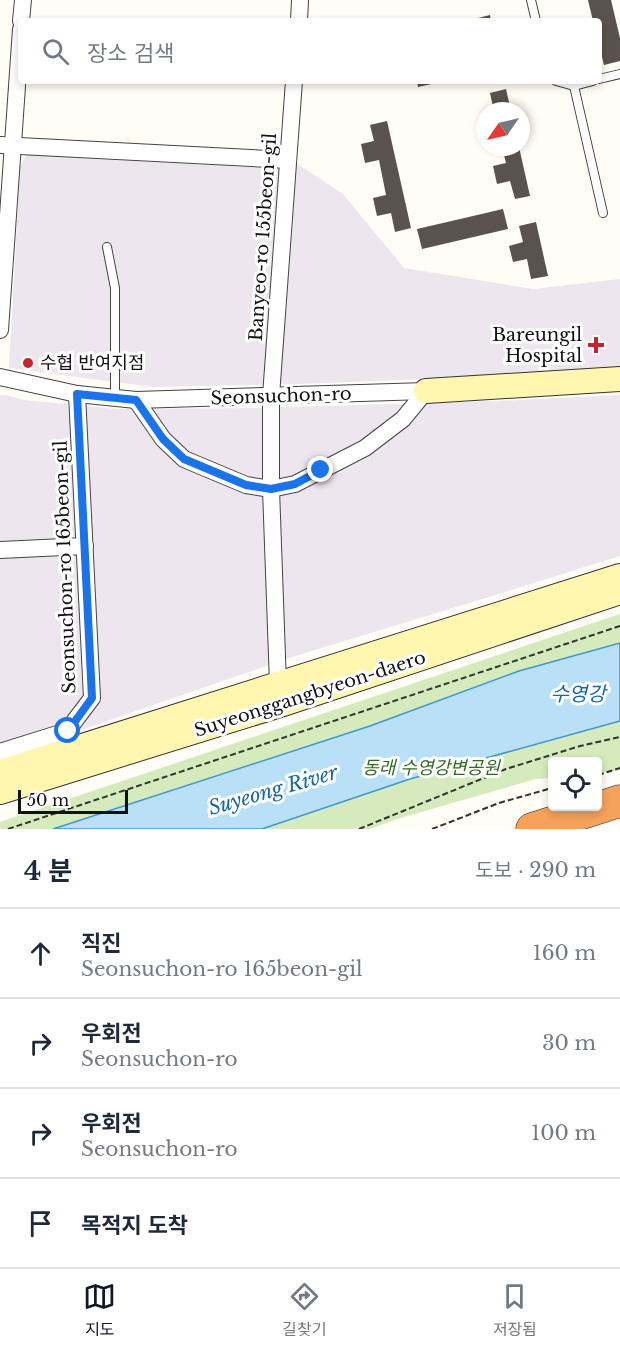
<!DOCTYPE html>
<html lang="ko">
<head>
<meta charset="utf-8">
<style>
	:root { --surface:#fff; --page:#f2f2f3; --text:#1f2937; --muted:#747a83; --line:#e0e1e3; --accent:#111827 }
	body { margin:0; font-family:"Libre Baskerville","Noto Sans KR",serif; background:var(--page); color:var(--text) }
	.controls { position:absolute; right:18px; bottom:18px; display:grid; overflow:hidden; border-radius:6px; box-shadow:0 3px 9px #0003 }
	.controls button { width:54px; height:54px; display:grid; place-items:center; padding:0; border:0; border-bottom:2px solid var(--line); background:var(--surface); color:var(--text); font:30px sans-serif }
	.compass { position:absolute; left:476px; top:102px; width:54px; height:54px; border-radius:50%; background:var(--surface); box-shadow:0 3px 9px #0003; rotate:236deg }
	.scale { position:absolute; left:18px; bottom:15px; width:110px; box-sizing:border-box; padding-left:6px; border:3px solid #111; border-top:0; font-size:16px; line-height:21px; white-space:nowrap; color:#111; -webkit-text-stroke:4px #fff; paint-order:stroke }
	.stop { position:absolute; width:18px; height:18px; margin:-14px; border:4px solid #1a73e8; border-radius:50%; background:#fff }
	.stop.end { background:#1a73e8; border-color:#fff; box-shadow:0 2px 6px #0008 }
	.list { margin:0; padding:0; list-style:none }
	h2 { display:flex; justify-content:space-between; align-items:center; height:78px; margin:0; padding:0 24px; font-size:26px }
	h2 small { font-size:20px; font-weight:400; color:var(--muted) }
	.list li { display:grid; grid-template-columns:39px 1fr auto; gap:18px; align-items:center; box-sizing:border-box; height:90px; padding:0 24px; border-top:2px solid var(--line) }
	.list b { display:block; font-size:22px; white-space:nowrap }
	.list p { margin:0; font-size:20px; white-space:nowrap; color:var(--muted) }
	.list em { font-size:20px; font-style:normal; color:var(--muted) }
	.icon { flex:none; width:33px; height:33px; fill:none; stroke:currentColor; stroke-width:2; stroke-linecap:round; stroke-linejoin:round }
	.map { position:relative; flex:none; width:620px; height:829px; overflow:hidden }
	.search { position:absolute; background:var(--surface); box-shadow:0 3px 9px #0003; left:18px; right:18px; top:18px; height:66px; display:flex; align-items:center; gap:15px; box-sizing:border-box; padding:0 21px; border-radius:6px; color:var(--muted); font-size:22px }
	.sheet { height:438px; background:var(--surface) }
	nav { display:flex; justify-content:space-around; align-items:center; box-sizing:border-box; height:84px; border-top:2px solid var(--line); background:var(--surface); font-size:16px; color:var(--muted) }
	nav a { display:grid; justify-items:center; gap:3px }
	nav .on { color:var(--accent) }
	.map>svg:first-child { display:block }
</style>
</head>
<body>
<div class="map">
<svg width="620" height="829" viewBox="0 0 620 829">
	<rect width="100%" height="100%" fill="#fffdf5"/>
	<!-- industrial -->
	<g fill="#eee6ef">
		<path d="M28 153 93 159 269 168 299 165 343 194 404 268 533 289 620 279V366L449 378 299 384 153 387 9 368 20 166Z"/>
		<path d="M0 395H6L24 400 117 409 253 408 496 401 620 395V556L476 601 295 656 0 758Z"/>
	</g>
	<!-- green -->
	<path fill="#d5ebbd" d="M620 614V770L598 773V762H552V778L536 779 397 819 370 829H0V822Z"/>
	<!-- water -->
	<path fill="#b9e0f7" stroke="#3f96cf" stroke-width="1.5" d="M620 643V721L410 779 262 829H53L370 726 519 671Z"/>
	<!-- building -->
	<g fill="#5a524d">
		<path d="M588 0H611L620 38V61L604 65 599 45V21H593Z"/>
		<path d="M490 15 491 21H474V19Z"/>
		<path d="M417 81H435L436 83 418 87Z"/>
		<path d="M506 89 511 111H494L490 93Z"/>
		<path d="M387 121 411 228 395 232 391 213 377 216 373 198 386 195 379 160 365 163 361 144 374 141 370 125Z"/>
		<path d="M502 147H519L530 196 515 199 510 181 497 184 493 166 506 163Z"/>
		<path d="M503 209 508 229 422 249 417 229Z"/>
		<path d="M536 222 548 276 531 279 527 259 513 262 509 246 523 242 519 226Z"/>
	</g>
	<g fill="none" stroke-linecap="round" stroke-linejoin="round">
		<!-- lane casing -->
		<g stroke="#444" stroke-width="10">
			<g id="lane">
				<path d="M531 0 536 21"/>
				<path d="M599 79 620 74"/>
				<path d="M556 81 574 86 603 213"/>
				<path d="M574 86 593 81"/>
				<path d="M107 247 115 288V398"/>
			</g>
		</g>
		<!-- street casing -->
		<g stroke="#444" stroke-width="18">
			<g id="street">
				<path d="M21 21 23 0"/>
				<path d="M299 21 300 0"/>
				<path d="M0 145 288 160"/>
				<path d="M0 330 21 29"/>
				<path d="M0 377 77 394 136 400 426 391"/>
				<path d="M136 400 163 439 184 459 246 485 271 489 295 484 365 448 403 419 426 391"/>
				<path d="M0 550 85 546"/>
				<path d="M278 684 271 489V396L294 81"/>
				<path d="M0 752 67 731 92 698 77 394"/>
			</g>
		</g>
		<!-- secondary casing -->
		<g stroke="#333" stroke-width="26">
			<g id="secondary">
				<path d="M426 391 620 379"/>
				<path d="M0 772 620 576"/>
				<path d="M0 792 283 704 620 592"/>
			</g>
		</g>
		<!-- highway casing -->
		<g stroke="#222" stroke-width="33">
			<path id="highway" d="M532 829 620 801"/>
		</g>
		<!-- path -->
		<g stroke="#333" stroke-width="2" stroke-dasharray="6 3" stroke-linecap="butt">
			<path d="M598 775 620 768"/>
			<path d="M8 829 620 626"/>
			<path d="M359 829 506 769 580 746 620 737"/>
			<path d="M432 829 499 803 552 788"/>
		</g>
		<!-- lane -->
		<use href="#lane" stroke="#fff" stroke-width="8"/>
		<!-- street -->
		<use href="#street" stroke="#fff" stroke-width="16"/>
		<!-- secondary -->
		<use href="#secondary" stroke="#fff6b0" stroke-width="24"/>
		<!-- highway -->
		<use href="#highway" stroke="#f5a25d" stroke-width="32"/>
	</g>
	<g fill="none" stroke-linecap="round" stroke-linejoin="round">
		<!-- route -->
		<path stroke="#1a73e8" stroke-width="8" d="M68 731 92 698 77 394 136 400 163 439 184 459 246 485 271 489 295 484 321 470"/>
	</g>
	<!-- markers -->
	<g fill="#c4262e" stroke="#fff" stroke-width="2">
		<path d="M593 336h6v6h6v6h-6v6h-6v-6h-6v-6h6z"/>
		<circle cx="28" cy="363" r="6"/>
	</g>
	<g text-anchor="middle" dominant-baseline="central" stroke-width="6" stroke-linejoin="round" paint-order="stroke">
		<!-- street labels -->
		<g font-size="18" fill="#111" stroke="#fff">
			<text transform="translate(263 237) rotate(-86)">Banyeo-ro 155beon-gil</text>
			<text transform="translate(281 396) rotate(-2)">Seonsuchon-ro</text>
			<text transform="translate(65 567) rotate(-92)">Seonsuchon-ro 165beon-gil</text>
			<text transform="translate(310 694) rotate(-18)">Suyeonggangbyeon-daero</text>
		</g>
		<!-- poi labels -->
		<g font-size="18" fill="#111" stroke="#fff" text-anchor="end">
			<text x="582" y="335">Bareungil<tspan x="582" dy="21">Hospital</tspan></text>
			<text x="40" y="363" text-anchor="start">수협 반여지점</text>
		</g>
		<!-- park labels -->
		<g font-size="18" font-style="italic" fill="#2f6b1f" stroke="#fff">
			<text x="431" y="768">동래 수영강변공원</text>
		</g>
		<!-- water labels -->
		<g font-size="20" font-style="italic" fill="#1768a6" stroke="#fff">
			<text x="578" y="694">수영강</text>
			<text transform="translate(273 790) rotate(-16)">Suyeong River</text>
		</g>
	</g>
</svg>
<div class="controls">
<button><svg class="icon" aria-label="locate" viewBox="0 0 24 24"><circle cx="12" cy="12" r="6"/><path d="M12 2v4M12 18v4M2 12h4M18 12h4"/></svg></button>
</div>
<svg class="compass" viewBox="-18 -18 36 36"><path d="M0-13l5 13h-10z" fill="#e53935"/><path d="M0 13l5-13h-10z" fill="#747a83"/></svg>
<div class="scale">50 m</div>
<div class="stop" style="left:68px;top:731px"></div>
<div class="stop end" style="left:321px;top:470px"></div>
<div class="search"><svg class="icon" aria-label="search" viewBox="0 0 24 24"><circle cx="10" cy="10" r="6"/><path d="M15 15l6 6"/></svg>장소 검색</div>
</div>
<section class="sheet">
<h2>4 분<small>도보 · 290 m</small></h2>
<ul class="list">
<li><svg class="icon" aria-label="ahead" viewBox="0 0 24 24"><path d="M12 20V5M6 11l6-6 6 6"/></svg><div><b>직진</b><p>Seonsuchon-ro 165beon-gil</p></div><em>160 m</em></li>
<li><svg class="icon" aria-label="right" viewBox="0 0 24 24"><path d="M7 20v-9h11M14 6l5 5-5 5"/></svg><div><b>우회전</b><p>Seonsuchon-ro</p></div><em>30 m</em></li>
<li><svg class="icon" aria-label="right" viewBox="0 0 24 24"><path d="M7 20v-9h11M14 6l5 5-5 5"/></svg><div><b>우회전</b><p>Seonsuchon-ro</p></div><em>100 m</em></li>
<li><svg class="icon" aria-label="arrive" viewBox="0 0 24 24"><path d="M6 21V4h12l-3 4 3 4H6"/></svg><div><b>목적지 도착</b></div></li>
</ul>
</section>
<nav>
<a class="on"><svg class="icon" aria-label="map" viewBox="0 0 24 24"><path d="M3 6l6-2 6 2 6-2v14l-6 2-6-2-6 2zM9 4v14M15 6v14"/></svg>지도</a>
<a><svg class="icon" aria-label="directions" viewBox="0 0 24 24"><path d="M12 3l9 9-9 9-9-9zM9 14v-3h6M13 9l2 2-2 2"/></svg>길찾기</a>
<a><svg class="icon" aria-label="saved" viewBox="0 0 24 24"><path d="M7 4h10v16l-5-4-5 4z"/></svg>저장됨</a>
</nav>
</body>
</html>
